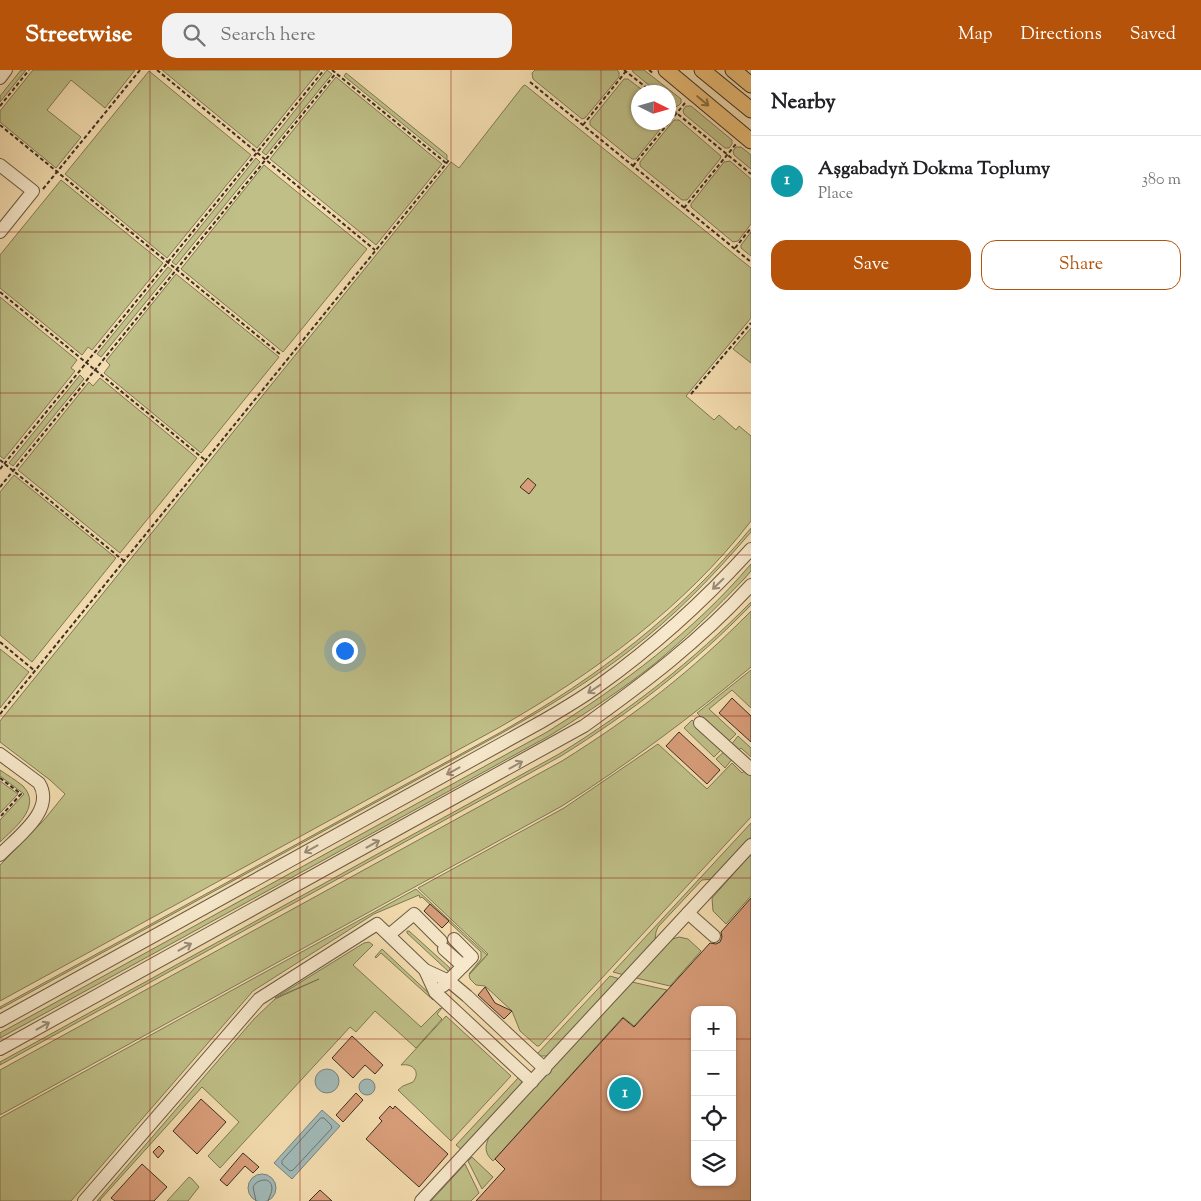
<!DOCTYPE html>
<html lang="en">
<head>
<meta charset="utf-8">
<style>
	:root { --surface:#fff; --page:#f2f2f2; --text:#202124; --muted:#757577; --line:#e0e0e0; --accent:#b45309 }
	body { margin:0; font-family:"Sorts Mill Goudy",serif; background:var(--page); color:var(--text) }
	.controls { position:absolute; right:15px; bottom:15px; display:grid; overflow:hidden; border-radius:10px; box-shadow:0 1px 4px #0004 }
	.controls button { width:45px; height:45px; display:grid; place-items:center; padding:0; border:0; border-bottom:1px solid var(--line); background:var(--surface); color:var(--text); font:25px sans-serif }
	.compass { position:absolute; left:631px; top:15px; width:45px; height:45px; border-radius:50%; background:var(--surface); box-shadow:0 1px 4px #0004; rotate:95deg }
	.you { position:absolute; left:344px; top:580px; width:18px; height:18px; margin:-12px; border:4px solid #fff; border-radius:50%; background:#1a73e8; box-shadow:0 0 0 8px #1a73e833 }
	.badge { display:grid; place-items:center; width:32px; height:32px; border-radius:50%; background:var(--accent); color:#fff; font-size:16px; font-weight:700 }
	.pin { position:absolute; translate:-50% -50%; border:2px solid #fff; box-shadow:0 1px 5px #0006 }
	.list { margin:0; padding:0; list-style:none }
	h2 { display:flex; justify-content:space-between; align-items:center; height:65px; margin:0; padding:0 20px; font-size:21px }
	h2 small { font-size:16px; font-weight:400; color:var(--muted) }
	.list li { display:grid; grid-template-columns:32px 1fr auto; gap:15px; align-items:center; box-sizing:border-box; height:90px; padding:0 20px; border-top:1px solid var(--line) }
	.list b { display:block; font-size:19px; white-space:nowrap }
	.list p { margin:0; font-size:16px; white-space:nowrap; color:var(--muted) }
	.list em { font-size:16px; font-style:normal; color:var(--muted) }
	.actions { display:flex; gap:10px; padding:15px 20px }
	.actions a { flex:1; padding:11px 0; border:1px solid var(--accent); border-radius:15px; text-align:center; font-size:18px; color:var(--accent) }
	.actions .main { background:var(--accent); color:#fff }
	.icon { flex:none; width:28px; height:28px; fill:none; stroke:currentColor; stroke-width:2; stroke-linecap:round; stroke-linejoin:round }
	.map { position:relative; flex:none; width:751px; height:1131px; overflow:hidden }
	header { display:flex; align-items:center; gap:30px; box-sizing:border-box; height:70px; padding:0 25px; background:var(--accent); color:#fff }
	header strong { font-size:24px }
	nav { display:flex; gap:28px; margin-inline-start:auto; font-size:18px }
	.search { width:350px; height:45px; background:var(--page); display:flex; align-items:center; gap:12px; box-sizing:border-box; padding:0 18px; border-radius:15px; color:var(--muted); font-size:19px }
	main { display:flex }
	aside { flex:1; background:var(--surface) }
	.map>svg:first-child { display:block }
</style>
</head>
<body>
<header>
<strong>Streetwise</strong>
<div class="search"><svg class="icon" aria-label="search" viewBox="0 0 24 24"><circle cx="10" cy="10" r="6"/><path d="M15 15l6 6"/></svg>Search here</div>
<nav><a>Map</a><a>Directions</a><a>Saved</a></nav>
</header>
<main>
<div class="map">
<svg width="751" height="1131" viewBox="0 0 751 1131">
	<rect width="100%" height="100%" fill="#f3dcaf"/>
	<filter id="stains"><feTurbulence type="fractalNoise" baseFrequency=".004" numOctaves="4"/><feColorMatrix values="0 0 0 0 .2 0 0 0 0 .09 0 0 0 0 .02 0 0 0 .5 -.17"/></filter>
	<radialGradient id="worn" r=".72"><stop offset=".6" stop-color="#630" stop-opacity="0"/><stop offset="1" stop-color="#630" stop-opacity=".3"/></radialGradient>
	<!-- green -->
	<g fill="#bfbf87" stroke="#7e7854">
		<path d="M21 0H26L0 32V26Z"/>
		<path d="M33 0H135L105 38 71 10 47 40 81 67 56 98 0 52V41Z"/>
		<path d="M162 0H320L257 78Z"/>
		<path d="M327 0 332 4 266 85 262 82Z"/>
		<path d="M535 0H617L619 2V7L585 48 582 49 533 9 532 3Z"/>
		<path d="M632 0H644L681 29V33L678 36 674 37 669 32 668 22H657L633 2Z"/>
		<path d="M149 1 251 85 167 188 65 104Z"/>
		<path d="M346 3 447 85V90L344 6Z"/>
		<path d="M336 7 442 94 376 175 270 89Z"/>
		<path d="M624 9H628L645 22H638V52L665 53 636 89H632L590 55V51Z"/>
		<path d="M525 15 751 198V248L686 326 714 350 719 345 736 360 739 356 751 366V451C684 538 594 603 500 657L0 931V795L44 750 65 724 50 710 0 672V651L451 92 459 98 523 16Z"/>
		<path d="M686 36H691L732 70V74L729 78H725L684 44 683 40Z"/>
		<path d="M674 50H679L721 86 720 89 687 130H682L640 96V92Z"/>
		<path d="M736 77H741L751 85V99L734 85 733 81Z"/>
		<path d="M256 88 260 92 176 195 172 192Z"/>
		<path d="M730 91 751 109V154L738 171 733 172 691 137V134L724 92Z"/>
		<path d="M264 95 367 179 283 282 181 199Z"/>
		<path d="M61 110 163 193 92 280 88 277 82 285 0 218V185Z"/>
		<path d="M751 162V186L741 178V175Z"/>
		<path d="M168 197 172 200 101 287 97 284Z"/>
		<path d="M176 204 279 287 201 383 104 303 110 295 106 291Z"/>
		<path d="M0 227 77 290 71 298 75 301 4 389 0 386Z"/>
		<path d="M751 258V293L733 279Z"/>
		<path d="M80 305 84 309 13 396 9 393Z"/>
		<path d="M100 308 197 388 120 483 18 400 89 312 93 316Z"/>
		<path d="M14 405 116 488 32 592 0 565V422Z"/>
		<path d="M751 458V462C714 505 675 546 629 581 589 612 546 638 502 663L0 939V937L501 662C599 606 679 545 751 458Z"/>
		<path d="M751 494V501L745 508C716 538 686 568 653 595 620 621 585 644 549 666L0 968V963L547 662C622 615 693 562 751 494Z"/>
		<path d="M751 532V535C694 594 630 643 561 686L0 995V992L559 684C630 640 693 591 751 532Z"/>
		<path d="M751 541V597C691 647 628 694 562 736L0 1045V1000L562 691C634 646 692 601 751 541Z"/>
		<path d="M0 579 29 602 0 638Z"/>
		<path d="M751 600V638L732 620 709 639 736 664 728 672 697 643Z"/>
		<path d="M692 650 723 678 714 687 684 658Z"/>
		<path d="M738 666 751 678V687L741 678 738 681 731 675Z"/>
		<path d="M658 674 707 719 732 693 742 703 746 699 751 704V747L539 976H537L520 961 512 941 485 916 476 915 470 909 469 905 488 884 418 818 564 738Z"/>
		<path d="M725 681 733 688 725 698 716 689Z"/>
		<path d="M0 700C7 705 16 710 23 716 43 737 13 759 0 772V750L24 724 0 706Z"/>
		<path d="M0 711 18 724 0 743Z"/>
		<path d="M751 753V767L713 809 702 810 658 857 656 862 655 870 624 905 613 902Z"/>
		<path d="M751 784V826L726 854 713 841 712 828Z"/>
		<path d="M416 819 487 885 469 904 481 889V882L422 827 420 828 419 825 374 844 253 921 71 1131H0V1048Z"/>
		<path d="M407 861H409L450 898 449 902 407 863Z"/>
		<path d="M679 867 688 869 701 881 670 916 636 908 670 870Z"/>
		<path d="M369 872 373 875 353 895 421 957 439 939 442 938 437 944 442 949 416 978 375 941 356 962 350 957 220 1098 208 1086 239 1052 202 1017 100 1130 101 1131H97L254 949 275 929 319 909 275 928 364 873Z"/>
		<path d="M382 879 434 928 433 930 381 883 376 888 375 887Z"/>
		<path d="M610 906 620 909 547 986H539L537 984Z"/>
		<path d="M632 912 667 920 634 956 623 947 493 1091C484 1083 485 1076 489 1067Z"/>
		<path d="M446 946 511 1006 451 1071 398 1020 403 1016 413 1012C421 1002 413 993 401 995Z"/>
		<path d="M519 1007 522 1011V1014L462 1080 456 1075Z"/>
		<path d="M472 1087 493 1107 482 1119 468 1091Z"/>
		<path d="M465 1094 479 1123 471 1131H431Z"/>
		<path d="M189 1107 192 1109 199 1117 188 1131H167Z"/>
	</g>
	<!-- water -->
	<g fill="#a1b9b7" stroke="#79827b">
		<circle cx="327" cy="1011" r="12"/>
		<circle cx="367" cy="1017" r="8"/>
		<path d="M322 1040 340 1056 292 1109 274 1093Z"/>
		<circle cx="262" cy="1118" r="14"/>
	</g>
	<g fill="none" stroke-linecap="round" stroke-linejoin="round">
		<!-- shore -->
		<g stroke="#6f746c" stroke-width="1">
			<path d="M321 1048H324L331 1055 332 1058 293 1100 290 1101 282 1094V1091Z"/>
			<path d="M256 1131 253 1117C257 1109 271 1106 272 1118 272 1123 269 1127 268 1131"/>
		</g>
	</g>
	<!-- building -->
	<g fill="#d89d7a" stroke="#3d3022" fill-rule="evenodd">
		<path d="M528 408 536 415 529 424 520 417Z"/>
		<path d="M732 628 751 646V672L719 643Z"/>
		<path d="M679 662 720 700 707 714 666 676Z"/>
		<path d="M751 828V1131H476L505 1099 495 1089 623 948 634 957 710 873 716 874 720 872 722 867 721 862ZM695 940H732V1112H695Z"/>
		<path d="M430 834 449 851 442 858 424 841Z"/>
		<path d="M485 917 495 933 512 941 504 949 478 925Z"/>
		<path d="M352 966 383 995 375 1004 365 995 353 1008 332 988Z"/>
		<path d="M356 1023 363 1030 343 1052 336 1045Z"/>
		<path d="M201 1029 226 1052 197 1084 173 1061Z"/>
		<path d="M390 1036 393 1039 395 1036 448 1084 419 1117 366 1069 382 1051 379 1048Z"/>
		<path d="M159 1076 164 1081 158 1088 153 1082Z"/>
		<path d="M243 1083 259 1097 253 1103 245 1096 227 1116 220 1110Z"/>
		<path d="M142 1094 167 1117 154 1131H115L111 1128Z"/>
		<path d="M320 1120 332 1131H309Z"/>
	</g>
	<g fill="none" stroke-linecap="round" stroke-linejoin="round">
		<!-- minor casing -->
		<g stroke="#6a5b45" stroke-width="14">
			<g id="minor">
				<path d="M0 8 6 0"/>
				<path d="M0 95 33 121 0 162"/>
				<path d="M700 653 751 699"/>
				<path d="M0 684 39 713C56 740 17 767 0 785"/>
				<path d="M688 843 714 866"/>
				<path d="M389 865 414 844 441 871"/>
				<path d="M444 879 463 896"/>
				<path d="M425 900 435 922 532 1012"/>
				<path d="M443 916 472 887 454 869"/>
				<path d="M0 951 541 652C560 641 579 630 597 617 653 577 705 530 751 479"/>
				<path d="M0 979 584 656C644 613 701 570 751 515"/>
				<path d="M84 1131 259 929 377 854 425 900 449 911 467 926 545 999"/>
				<path d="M421 1131 751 775"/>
			</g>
		</g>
		<!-- major casing -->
		<g stroke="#3d3022" stroke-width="17">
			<g id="major">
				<path d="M666 0 751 71"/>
				<path d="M702 0 751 40"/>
				<path d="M733 0 751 15"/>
			</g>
		</g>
		<!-- path -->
		<g stroke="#3d3022" stroke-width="2" stroke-dasharray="4 2.5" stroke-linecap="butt">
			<path d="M157 0 375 180"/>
			<path d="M332 0 446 93"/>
			<path d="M624 0 652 22"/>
			<path d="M649 0 654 4"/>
			<path d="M530 12 751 192"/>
			<path d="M0 36 29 0"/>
			<path d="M668 36 751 104"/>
			<path d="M0 55 281 285"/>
			<path d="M583 55 627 0"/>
			<path d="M633 96 685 33"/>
			<path d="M43 119 140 0"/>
			<path d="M684 138 736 74"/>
			<path d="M735 178 751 158"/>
			<path d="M0 222 205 390"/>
			<path d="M691 324 751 253"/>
			<path d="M0 390 124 491"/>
			<path d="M0 399 324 0"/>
			<path d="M0 417 336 3"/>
			<path d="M0 572 35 601"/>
			<path d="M0 644 449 90"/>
			<path d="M0 708 21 724 0 747"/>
		</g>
		<!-- minor -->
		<use href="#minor" stroke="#f7e8cb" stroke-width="12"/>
		<!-- major -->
		<use href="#major" stroke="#eabe78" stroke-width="15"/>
	</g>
	<!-- one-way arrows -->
	<defs><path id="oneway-shaft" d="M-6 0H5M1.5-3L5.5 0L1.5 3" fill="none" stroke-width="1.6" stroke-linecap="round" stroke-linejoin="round" transform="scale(1.25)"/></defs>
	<use stroke="#8b7049" href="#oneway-shaft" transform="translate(703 31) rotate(40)"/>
	<g stroke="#9a8c76">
		<use href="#oneway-shaft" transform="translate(718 514) rotate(136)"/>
		<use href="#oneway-shaft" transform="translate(594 619) rotate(146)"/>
		<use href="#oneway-shaft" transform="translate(516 695) rotate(-29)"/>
		<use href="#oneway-shaft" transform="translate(453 701) rotate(151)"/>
		<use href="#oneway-shaft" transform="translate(373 774) rotate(-29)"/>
		<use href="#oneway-shaft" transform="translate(311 779) rotate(151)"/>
		<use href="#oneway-shaft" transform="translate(185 877) rotate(-29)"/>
		<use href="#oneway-shaft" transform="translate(43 956) rotate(-29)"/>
	</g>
	<!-- grid -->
	<path fill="none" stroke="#8f2418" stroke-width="1" stroke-opacity="0.55" d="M150 0V1131M300 0V1131M451 0V1131M601 0V1131M0 162H751M0 323H751M0 485H751M0 646H751M0 808H751M0 969H695M732 969H751"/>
	<rect width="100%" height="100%" filter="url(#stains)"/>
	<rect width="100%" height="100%" fill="url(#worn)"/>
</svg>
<div class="controls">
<button>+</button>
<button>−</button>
<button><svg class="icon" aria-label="locate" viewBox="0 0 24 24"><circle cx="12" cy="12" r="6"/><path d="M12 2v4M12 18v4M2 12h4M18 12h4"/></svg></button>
<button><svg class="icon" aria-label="layers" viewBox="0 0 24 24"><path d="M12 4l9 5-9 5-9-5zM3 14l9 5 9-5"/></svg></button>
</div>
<svg class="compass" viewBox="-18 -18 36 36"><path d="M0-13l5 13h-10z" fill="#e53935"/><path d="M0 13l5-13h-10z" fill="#757577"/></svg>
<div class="you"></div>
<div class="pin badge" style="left:625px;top:1023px;background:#0f9aa8">1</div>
</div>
<aside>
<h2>Nearby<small></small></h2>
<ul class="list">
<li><span class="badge" style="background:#0f9aa8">1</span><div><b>Aşgabadyň Dokma Toplumy</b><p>Place</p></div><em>380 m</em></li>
</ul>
<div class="actions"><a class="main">Save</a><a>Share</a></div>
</aside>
</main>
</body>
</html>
